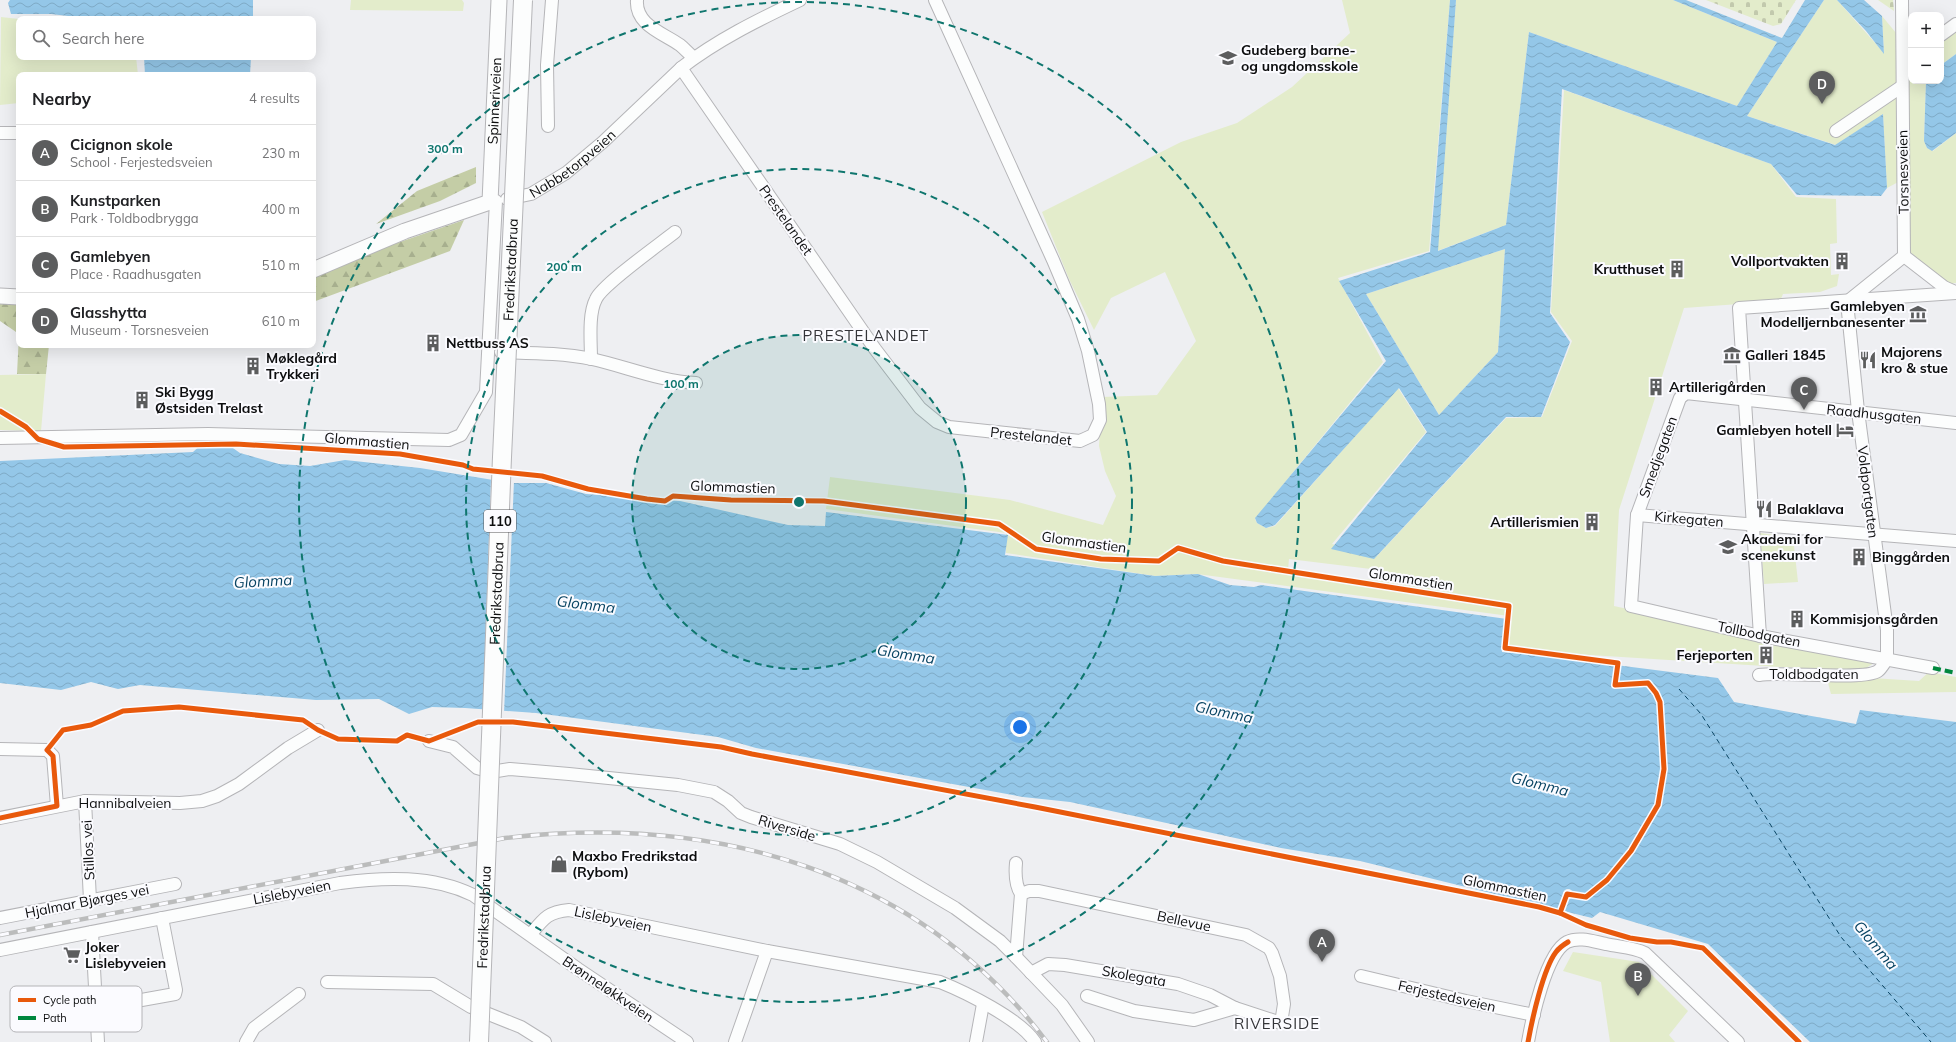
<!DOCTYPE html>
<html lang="en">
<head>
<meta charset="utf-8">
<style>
	:root { --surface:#fff; --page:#f6f6f6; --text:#202124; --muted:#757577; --line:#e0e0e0; --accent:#5c5d5e }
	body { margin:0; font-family:Mulish,sans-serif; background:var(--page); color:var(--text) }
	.controls { position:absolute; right:12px; top:12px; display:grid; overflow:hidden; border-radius:8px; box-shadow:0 4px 16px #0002 }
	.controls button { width:36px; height:36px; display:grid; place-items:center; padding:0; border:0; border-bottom:1px solid var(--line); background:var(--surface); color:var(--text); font:20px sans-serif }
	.you { position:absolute; left:1020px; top:727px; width:14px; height:14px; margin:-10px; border:3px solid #fff; border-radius:50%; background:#1a73e8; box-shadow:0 0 0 6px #1a73e833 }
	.badge { display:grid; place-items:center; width:26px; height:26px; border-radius:50%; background:var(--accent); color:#fff; font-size:13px; font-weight:700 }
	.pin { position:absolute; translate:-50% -33px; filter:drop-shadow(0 1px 2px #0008) }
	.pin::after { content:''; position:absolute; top:21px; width:14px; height:12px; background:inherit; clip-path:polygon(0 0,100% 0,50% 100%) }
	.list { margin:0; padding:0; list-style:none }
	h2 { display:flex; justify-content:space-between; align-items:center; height:52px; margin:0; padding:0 16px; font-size:17px }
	h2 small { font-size:13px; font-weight:400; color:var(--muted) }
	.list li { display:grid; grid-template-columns:26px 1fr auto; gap:12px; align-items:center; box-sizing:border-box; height:56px; padding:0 16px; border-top:1px solid var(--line) }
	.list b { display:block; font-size:15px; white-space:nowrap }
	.list p { margin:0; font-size:13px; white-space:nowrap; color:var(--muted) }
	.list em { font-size:13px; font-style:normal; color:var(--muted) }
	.icon { flex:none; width:22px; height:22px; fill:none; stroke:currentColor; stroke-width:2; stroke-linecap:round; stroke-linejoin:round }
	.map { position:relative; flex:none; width:1956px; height:1042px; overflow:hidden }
	.search { position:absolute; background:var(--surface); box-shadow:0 4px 16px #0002; left:16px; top:16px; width:300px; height:44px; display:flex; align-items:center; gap:10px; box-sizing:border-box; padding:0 14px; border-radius:8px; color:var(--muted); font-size:15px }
	.panel { position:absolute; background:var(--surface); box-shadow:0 4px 16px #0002; left:16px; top:72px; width:300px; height:276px; border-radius:8px }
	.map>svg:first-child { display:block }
</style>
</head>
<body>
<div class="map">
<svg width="1956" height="1042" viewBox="0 0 1956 1042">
	<defs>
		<pattern id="forest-firs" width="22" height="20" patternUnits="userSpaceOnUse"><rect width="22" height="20" fill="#c4cda6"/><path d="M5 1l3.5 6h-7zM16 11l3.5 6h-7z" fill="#a7af8e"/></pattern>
		<pattern id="cemetery-stones" width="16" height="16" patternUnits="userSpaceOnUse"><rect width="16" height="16" fill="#e3eccb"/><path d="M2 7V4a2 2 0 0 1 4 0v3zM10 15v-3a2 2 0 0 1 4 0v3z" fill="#c2c9ad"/></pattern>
		<pattern id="water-waves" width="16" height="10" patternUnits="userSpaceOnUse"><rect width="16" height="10" fill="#94c7e8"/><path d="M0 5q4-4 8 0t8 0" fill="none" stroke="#7eaac6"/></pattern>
	</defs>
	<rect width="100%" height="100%" fill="#eeeff2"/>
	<!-- green -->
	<g fill="#e3eccb" fill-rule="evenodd">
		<path d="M351 0H462L464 3 463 11 350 10Z"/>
		<path d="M1342 0H1450L1429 251 1338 278 1383 362 1255 519 1257 523 1266 528 1275 526 1398 388 1426 432 1332 544 1377 556 1506 418 1542 417 1572 341 1551 312 1564 90 1771 164 1796 197 1836 199 1837 243 1830 244 1831 275 1839 274 1837 286 1820 292 1783 294 1780 301 1684 308 1619 510 1614 606 1874 663 1860 672 1574 654 1556 655 1503 649 1509 616 1197 574 1155 576 1006 553V533L826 509 830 477 1010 500 1103 525 1116 496 1105 471 1099 446 1102 397 1157 395 1196 341 1165 272 1111 298 1094 330 1069 279 1042 212 1181 142 1237 123 1292 87 1350 33ZM1289 559 1379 570 1381 581 1288 570Z"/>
		<path d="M1456 0H1673L1777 42 1737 106 1529 32 1506 225 1437 251Z"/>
		<path d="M1824 0H1837L1884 53 1882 16 1906 45 1908 65 1911 63V81H1926L1924 141 1927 148 1933 151 1956 133V283L1946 284 1907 258 1904 179 1887 188 1883 114 1836 145 1747 116Z"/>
		<path d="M1 17 19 19V57H136L138 75H19V103L0 105Z"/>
		<path d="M1956 30V54L1941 65V41Z"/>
		<path d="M1505 249 1498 352 1439 415 1366 294Z"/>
		<path d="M46 374 41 431 0 430V375Z"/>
		<path d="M1760 533 1793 537 1798 582 1764 584Z"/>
		<path d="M1929 672 1956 677V692L1831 694 1827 679 1872 678 1919 681Z"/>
		<path d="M1573 952 1639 962 1688 1011 1669 1035 1675 1042H1610L1601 982 1563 971Z"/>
	</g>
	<!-- forest -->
	<g fill="url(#forest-firs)">
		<path d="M476 167V183L440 201 376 224 417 191Z"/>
		<path d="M464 220 450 251 313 302V278L394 244Z"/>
		<path d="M0 301 19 302V345H49L46 374H17L19 334 0 321Z"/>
	</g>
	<!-- cemetery -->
	<g fill="url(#cemetery-stones)">
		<path d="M1706 0H1796L1781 24 1773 26Z"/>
		<path d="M1878 0H1893L1894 11Z"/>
	</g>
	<!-- water -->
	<g fill="url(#water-waves)" fill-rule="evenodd">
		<path d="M10 0H253V19H94L51 14H11L8 3Z"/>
		<path d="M1450 0H1456L1438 251 1506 225 1529 32 1737 106 1777 42 1673 0H1686L1782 38 1805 0H1824L1747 116 1835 145 1883 114 1887 188 1881 196 1797 195 1771 164 1562 89 1550 313 1570 342 1541 417H1506L1374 559 1331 549 1427 432 1399 388 1275 525 1266 528 1257 523 1255 518 1386 361 1339 281 1430 252ZM1505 249 1498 352 1439 415 1366 294Z"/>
		<path d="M1837 0H1864L1882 16 1884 54 1866 31Z"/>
		<path d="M1956 54V133L1932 151 1927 148 1924 141 1926 81H1941V65Z"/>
		<path d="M144 57H251L250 75H145Z"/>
		<path d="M202 444 230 446 240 453 279 464 310 466 345 460 420 468 512 483H546L586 494 680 501 788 525 825 526 826 512 1008 535 1005 555 1155 576 1198 574 1230 585 1254 587 1261 585 1507 619 1502 652 1545 656 1718 678 1734 702 1856 724 1860 710 1956 722V1042H1810L1708 944 1600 912 1592 918 1360 861 1281 848 1070 802 1023 797 756 748 718 737 536 713 465 708 432 707 409 714 379 699 316 700 140 685 118 689 91 682 61 690 0 683V461L193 452Z"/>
	</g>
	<!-- pier -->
	<g fill="#eeeff2">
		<path d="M491 478 514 481 504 713 483 711Z"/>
		<circle cx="1568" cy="894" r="5"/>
	</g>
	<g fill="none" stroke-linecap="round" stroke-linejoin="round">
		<!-- ferry -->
		<g stroke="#084463" stroke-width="1" stroke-dasharray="5 4" stroke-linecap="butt">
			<path d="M1679 689 1701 714 1841 937 1931 1042"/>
			<path d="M1573 896 1586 897 1607 880 1631 851 1658 805 1664 769 1660 702 1656 693 1648 683 1622 685"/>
		</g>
		<!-- minor casing -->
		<g stroke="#b5b5b8" stroke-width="14">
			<g id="minor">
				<path d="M637 0C635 25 663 33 680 45 685 49 689 54 694 58"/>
				<path d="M1902 0 1904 256"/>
				<path d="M1941 35 1956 24"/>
				<path d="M681 68 875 349 920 408 937 422 949 427 1080 441 1093 435 1100 420 1099 404 1088 351 1078 319 1053 260 935 0"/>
				<path d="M548 126 547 65 552 0"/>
				<path d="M1836 131 1901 87"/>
				<path d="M0 133H19"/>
				<path id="s1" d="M507 199 531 194 566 173 603 142 681 68C717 40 758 20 800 0"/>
				<path d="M1904 256 1944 287 1955 292"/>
				<path d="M501 352C531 353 562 353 592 359 627 367 660 381 696 383"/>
				<path d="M591 359C591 342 588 314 596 299 602 285 660 244 675 232"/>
				<path d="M0 438 208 434 449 440 461 435 486 392 496 201"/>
				<path d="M1637 515 1956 541"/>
				<path d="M1760 636 1739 308 1956 293"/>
				<path d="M1887 659V630L1858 411 1847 302 1904 256"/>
				<path d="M1933 668 1760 636 1631 606 1637 515 1680 398 1686 393 1956 423"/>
				<path d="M1759 675C1783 671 1863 681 1878 671 1881 669 1885 662 1887 659"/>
				<path d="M429 741 453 747 477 768 491 772 510 769 569 774 678 785 714 792 728 801 741 813 751 817 840 844 877 862 955 908 1000 941 1016 957 1062 1005 1088 1042"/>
				<path d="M0 749 47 750 53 756 57 806"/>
				<path d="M85 801 90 900"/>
				<path d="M0 818 85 801 180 803 202 801 217 796 239 784 288 748 318 730"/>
				<path d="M1021 894 1029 891H1039L1246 935 1269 948 1272 953 1280 976 1284 1004 1281 1023 1235 1008 1194 1020 1134 1011 1087 996"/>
				<path d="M0 918 175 884"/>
				<path d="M92 932 98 1042"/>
				<path d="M531 934C544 918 548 912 569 910L767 951 940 982C965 992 1020 1019 1035 1042"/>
				<path d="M0 950 340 883C384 877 432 875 473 895L578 969 687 1042"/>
				<path d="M1016 957 1021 894C1015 885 1015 874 1016 863"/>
				<path d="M1031 973 1048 964 1065 965 1178 984 1210 995 1235 1008"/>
				<path d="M1361 976 1466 1001 1534 1015"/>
				<path d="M327 982 433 984 471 1007 521 1027 545 1042"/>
				<path d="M97 1008 175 994 176 990 162 918"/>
				<path d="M246 1042 254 1028 299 994"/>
				<path d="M735 1042 767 951"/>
				<path d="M976 1042 983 1004"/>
				<path d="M1528 1042C1532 1019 1546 953 1567 942 1579 936 1595 942 1606 944 1619 947 1633 947 1645 953L1738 1042"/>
			</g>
		</g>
		<!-- major casing -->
		<g stroke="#b5b5b8" stroke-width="17">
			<g id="major">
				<path id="s2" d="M313 270 405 231 490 202 499 0"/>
				<path d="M0 296 19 297"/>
			</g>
		</g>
		<!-- minor -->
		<use href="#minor" stroke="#fcfdfd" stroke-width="12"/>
		<!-- major -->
		<use href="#major" stroke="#fcfdfd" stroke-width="15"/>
		<!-- rail casing -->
		<g stroke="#bbbcbc" stroke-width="4.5">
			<path id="rail" d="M0 935 505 838C714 814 916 869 1047 1042"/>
		</g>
		<!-- rail -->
		<use href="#rail" stroke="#fbfbff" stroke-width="3" stroke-dasharray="9" stroke-linecap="butt"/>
		<!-- highway-bridge casing -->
		<g stroke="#b5b5b8" stroke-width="20" stroke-linecap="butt">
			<g id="highway-bridge">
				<path id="s3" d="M479 1042 502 457 523 0"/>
			</g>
		</g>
		<!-- highway-bridge -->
		<use href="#highway-bridge" stroke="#fcfdfd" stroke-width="18"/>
		<!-- quiet -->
		<path stroke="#00873e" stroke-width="4" stroke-dasharray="8 4" stroke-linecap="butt" d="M1933 668 1956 673"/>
		<!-- cycleway casing -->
		<g stroke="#fbfbff" stroke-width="8">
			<g id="cycleway">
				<path d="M0 411 26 427 38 439 64 447 236 444 400 454 463 465 473 469 542 476 588 489 647 499 665 501 673 496 731 500 824 501 999 524 1036 549 1101 559 1159 561 1178 548 1223 561 1509 606 1505 648 1618 663 1615 685 1648 683 1656 693 1660 702 1664 769 1658 805 1631 851 1607 880 1586 897 1567 894 1560 913"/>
				<path d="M0 818 57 806 53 756 47 750 63 730 91 725 123 711 179 707 303 720 318 730 338 739 397 741 407 735 429 741 478 722H513L721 747 752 754 1035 807 1539 907 1560 913 1586 925 1630 938 1657 942H1671L1703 948 1799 1042"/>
				<path d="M1528 1042C1532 1020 1543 969 1556 952 1559 948 1563 945 1568 942"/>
			</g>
		</g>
		<!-- cycleway -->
		<use href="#cycleway" stroke="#e8590c" stroke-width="5"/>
	</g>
	<!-- distance rings -->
	<circle cx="799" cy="502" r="167" fill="#0f766e" fill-opacity=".12"/>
	<g fill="none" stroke="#0f766e" stroke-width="2" stroke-dasharray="7 5">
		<circle cx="799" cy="502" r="167"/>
		<circle cx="799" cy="502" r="333"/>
		<circle cx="799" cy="502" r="500"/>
	</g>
	<!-- icons -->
	<defs>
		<g id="school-bare" transform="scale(1.38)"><path d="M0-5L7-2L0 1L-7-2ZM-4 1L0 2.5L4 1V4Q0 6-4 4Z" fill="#5c5d5e" stroke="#fbfbff" stroke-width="2.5" paint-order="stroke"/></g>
		<g id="building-bare" transform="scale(1.38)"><path d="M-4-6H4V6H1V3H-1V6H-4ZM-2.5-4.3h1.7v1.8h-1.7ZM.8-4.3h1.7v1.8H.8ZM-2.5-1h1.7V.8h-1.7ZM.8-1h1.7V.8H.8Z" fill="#5c5d5e" stroke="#fbfbff" stroke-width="2.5" paint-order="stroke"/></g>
		<g id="museum-bare" transform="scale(1.38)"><path d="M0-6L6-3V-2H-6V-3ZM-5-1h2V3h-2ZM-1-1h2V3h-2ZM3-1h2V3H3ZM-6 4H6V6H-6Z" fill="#5c5d5e" stroke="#fbfbff" stroke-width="2.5" paint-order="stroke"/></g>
		<g id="restaurant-bare" transform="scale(1.38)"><path d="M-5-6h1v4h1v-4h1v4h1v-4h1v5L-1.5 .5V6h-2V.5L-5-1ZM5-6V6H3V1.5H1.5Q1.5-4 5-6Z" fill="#5c5d5e" stroke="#fbfbff" stroke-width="2.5" paint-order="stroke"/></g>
		<g id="hotel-bare" transform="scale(1.38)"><path d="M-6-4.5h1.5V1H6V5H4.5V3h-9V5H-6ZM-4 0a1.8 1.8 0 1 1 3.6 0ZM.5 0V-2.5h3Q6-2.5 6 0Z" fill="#5c5d5e" stroke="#fbfbff" stroke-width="2.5" paint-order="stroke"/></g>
		<g id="shop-bare" transform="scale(1.38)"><path d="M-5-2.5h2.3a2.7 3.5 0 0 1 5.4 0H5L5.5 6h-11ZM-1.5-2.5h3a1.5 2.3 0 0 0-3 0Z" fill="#5c5d5e" stroke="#fbfbff" stroke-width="2.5" paint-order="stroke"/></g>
		<g id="supermarket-bare" transform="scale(1.38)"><path d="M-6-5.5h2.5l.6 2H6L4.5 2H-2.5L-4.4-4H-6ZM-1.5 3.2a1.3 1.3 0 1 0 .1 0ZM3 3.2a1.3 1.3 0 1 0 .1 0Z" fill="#5c5d5e" stroke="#fbfbff" stroke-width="2.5" paint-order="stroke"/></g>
	</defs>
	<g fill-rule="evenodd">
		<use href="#school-bare" x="1228" y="58"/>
		<use href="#building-bare" x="1842" y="261"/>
		<use href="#building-bare" x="1677" y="269"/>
		<use href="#museum-bare" x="1918" y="314"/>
		<use href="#building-bare" x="433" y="343"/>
		<use href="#museum-bare" x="1732" y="355"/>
		<use href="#restaurant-bare" x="1868" y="360"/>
		<use href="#building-bare" x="253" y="366"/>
		<use href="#building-bare" x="1656" y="387"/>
		<use href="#building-bare" x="142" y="400"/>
		<use href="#hotel-bare" x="1845" y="430"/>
		<use href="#restaurant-bare" x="1764" y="509"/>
		<use href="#building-bare" x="1592" y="522"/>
		<use href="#school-bare" x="1728" y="547"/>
		<use href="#building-bare" x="1859" y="557"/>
		<use href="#building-bare" x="1797" y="619"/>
		<use href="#building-bare" x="1766" y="655"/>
		<use href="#shop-bare" x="559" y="864"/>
		<use href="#supermarket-bare" x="72" y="955"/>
	</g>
	<g text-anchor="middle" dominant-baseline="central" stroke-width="4" stroke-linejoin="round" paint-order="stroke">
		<!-- shield labels -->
		<rect fill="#fbfbff" stroke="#545557" stroke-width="1" x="484" y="510" width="32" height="22" rx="3"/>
		<g font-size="13" font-weight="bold" fill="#0d0e0f">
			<text x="500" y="521">110</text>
		</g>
		<!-- poi labels -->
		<g font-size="14" font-weight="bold" fill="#0d0e0f" stroke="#fbfbff" text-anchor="start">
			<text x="1241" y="50">Gudeberg barne-<tspan x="1241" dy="16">og ungdomsskole</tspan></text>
			<text x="1829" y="261" text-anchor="end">Vollportvakten</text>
			<text x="1664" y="269" text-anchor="end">Krutthuset</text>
			<text x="1905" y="306" text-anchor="end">Gamlebyen<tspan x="1905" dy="16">Modelljernbanesenter</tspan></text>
			<text x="446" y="343">Nettbuss AS</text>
			<text x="1881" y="352">Majorens<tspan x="1881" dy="16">kro &amp; stue</tspan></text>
			<text x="1745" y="355">Galleri 1845</text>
			<text x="266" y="358">Møklegård<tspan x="266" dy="16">Trykkeri</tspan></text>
			<text x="1669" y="387">Artillerigården</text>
			<text x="155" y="392">Ski Bygg<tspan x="155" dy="16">Østsiden Trelast</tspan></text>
			<text x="1832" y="430" text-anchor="end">Gamlebyen hotell</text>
			<text x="1777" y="509">Balaklava</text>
			<text x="1579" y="522" text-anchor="end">Artillerismien</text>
			<text x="1741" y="539">Akademi for<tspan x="1741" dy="16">scenekunst</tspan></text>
			<text x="1872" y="557">Binggården</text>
			<text x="1810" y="619">Kommisjonsgården</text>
			<text x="1753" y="655" text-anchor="end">Ferjeporten</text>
			<text x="572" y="856">Maxbo Fredrikstad<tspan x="572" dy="16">(Rybom)</tspan></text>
			<text x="85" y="947">Joker<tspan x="85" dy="16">Lislebyveien</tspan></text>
		</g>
		<!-- street labels -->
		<g font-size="14" fill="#0d0e0f" stroke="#fbfbff">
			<text stroke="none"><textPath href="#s2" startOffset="291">Spinneriveien</textPath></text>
			<text stroke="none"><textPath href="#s1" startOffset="76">Nabbetorpveien</textPath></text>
			<text transform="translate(1903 172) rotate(-91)">Torsnesveien</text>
			<text transform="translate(786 220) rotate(55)">Prestelandet</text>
			<text stroke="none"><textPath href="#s3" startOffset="773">Fredrikstadbrua</textPath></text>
			<text transform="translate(1874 414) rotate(6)">Raadhusgaten</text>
			<text transform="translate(1031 436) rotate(6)">Prestelandet</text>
			<text transform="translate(367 441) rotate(5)">Glommastien</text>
			<text transform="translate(1658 457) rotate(-70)">Smedjegaten</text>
			<text transform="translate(733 487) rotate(2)">Glommastien</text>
			<text transform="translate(1868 492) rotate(83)">Voldportgaten</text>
			<text transform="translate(1689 519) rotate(5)">Kirkegaten</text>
			<text transform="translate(1084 542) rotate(8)">Glommastien</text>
			<text transform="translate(1411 579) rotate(9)">Glommastien</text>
			<text stroke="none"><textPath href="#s3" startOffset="449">Fredrikstadbrua</textPath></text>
			<text transform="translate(1759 634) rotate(11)">Tollbodgaten</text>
			<text x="1814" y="674">Toldbodgaten</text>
			<text x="125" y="803">Hannibalveien</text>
			<text transform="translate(787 828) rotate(17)">Riverside</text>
			<text transform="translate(88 850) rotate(-93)">Stillos vei</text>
			<text transform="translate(1505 888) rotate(12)">Glommastien</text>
			<text transform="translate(292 892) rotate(-11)">Lislebyveien</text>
			<text transform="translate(87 901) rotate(-11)">Hjalmar Bjørges vei</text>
			<text stroke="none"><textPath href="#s3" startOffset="125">Fredrikstadbrua</textPath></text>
			<text transform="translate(613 919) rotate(12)">Lislebyveien</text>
			<text transform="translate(1184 921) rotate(12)">Bellevue</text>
			<text transform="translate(1134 976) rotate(10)">Skolegata</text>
			<text transform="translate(608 989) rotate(34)">Brønneløkkveien</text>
			<text transform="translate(1447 996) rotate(13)">Ferjestedsveien</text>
		</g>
		<!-- neighbourhood labels -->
		<g font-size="15" letter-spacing="1" fill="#333438" stroke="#fbfbff">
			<text x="866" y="335">PRESTELANDET</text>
			<text x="1277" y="1023">RIVERSIDE</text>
		</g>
		<!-- water labels -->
		<g font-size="15" font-style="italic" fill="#084463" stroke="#fbfbff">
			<text transform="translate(263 581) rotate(-3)">Glomma</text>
			<text transform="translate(586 604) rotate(7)">Glomma</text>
			<text transform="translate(906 654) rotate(9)">Glomma</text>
			<text transform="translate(1224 712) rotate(12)">Glomma</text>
			<text transform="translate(1540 784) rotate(14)">Glomma</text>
			<text transform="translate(1876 945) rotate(50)">Glomma</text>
		</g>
	</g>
	<!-- legend -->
	<rect x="10" y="986" width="132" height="46" rx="6" fill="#fbfbff" stroke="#b4b4b7" stroke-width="1"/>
	<rect x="18" y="998" width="18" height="4" fill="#e8590c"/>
	<rect x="18" y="1016" width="18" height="4" fill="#00873e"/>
	<g font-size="11" fill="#0d0e0f">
		<text x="43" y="1004">Cycle path</text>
		<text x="43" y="1022">Path</text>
	</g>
	<circle cx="799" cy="502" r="6" fill="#0f766e" stroke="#fbfbff" stroke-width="2"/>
	<g font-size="12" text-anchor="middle" font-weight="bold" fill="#0f766e" stroke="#fbfbff" stroke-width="4" stroke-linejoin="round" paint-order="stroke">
		<text x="445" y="153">300 m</text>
		<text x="564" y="271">200 m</text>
		<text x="681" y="388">100 m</text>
	</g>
</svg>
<div class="controls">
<button>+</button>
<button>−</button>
</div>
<div class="you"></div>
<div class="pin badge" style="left:1322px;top:962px">A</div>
<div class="pin badge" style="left:1638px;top:996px">B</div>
<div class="pin badge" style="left:1804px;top:410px">C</div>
<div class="pin badge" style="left:1822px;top:104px">D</div>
<div class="search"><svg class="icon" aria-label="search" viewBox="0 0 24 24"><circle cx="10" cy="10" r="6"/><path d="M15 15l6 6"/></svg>Search here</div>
<section class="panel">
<h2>Nearby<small>4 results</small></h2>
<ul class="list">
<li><span class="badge">A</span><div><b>Cicignon skole</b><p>School · Ferjestedsveien</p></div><em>230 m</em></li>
<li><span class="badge">B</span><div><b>Kunstparken</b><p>Park · Toldbodbrygga</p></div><em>400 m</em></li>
<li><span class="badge">C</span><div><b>Gamlebyen</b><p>Place · Raadhusgaten</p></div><em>510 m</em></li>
<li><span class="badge">D</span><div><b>Glasshytta</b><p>Museum · Torsnesveien</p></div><em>610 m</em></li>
</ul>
</section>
</div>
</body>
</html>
